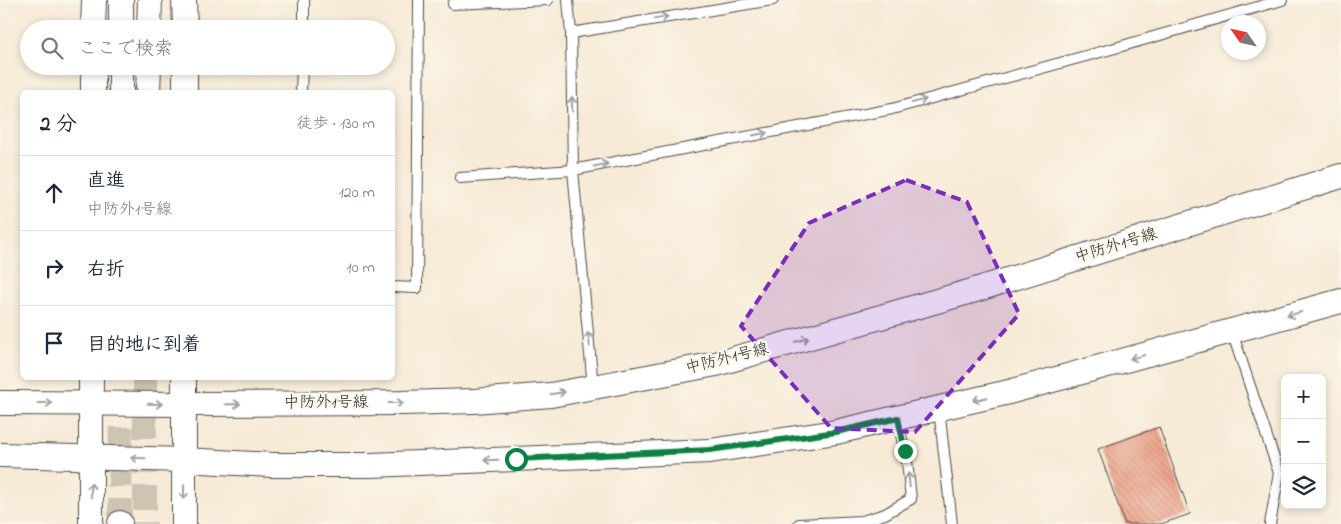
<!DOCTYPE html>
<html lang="ja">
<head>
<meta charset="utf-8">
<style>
	:root { --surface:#fff; --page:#f2f2f3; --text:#1f2937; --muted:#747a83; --line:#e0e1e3 }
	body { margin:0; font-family:"Indie Flower","Klee One",sans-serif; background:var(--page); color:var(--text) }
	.controls { position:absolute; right:15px; bottom:15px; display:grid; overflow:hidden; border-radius:8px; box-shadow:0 2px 8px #0003 }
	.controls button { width:45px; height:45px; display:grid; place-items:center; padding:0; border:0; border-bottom:1px solid var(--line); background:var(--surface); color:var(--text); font:25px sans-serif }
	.compass { position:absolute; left:1221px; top:15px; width:45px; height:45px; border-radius:50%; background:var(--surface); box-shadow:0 2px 8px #0003; rotate:304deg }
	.stop { position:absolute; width:15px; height:15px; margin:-11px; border:4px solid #0b8043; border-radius:50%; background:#fff }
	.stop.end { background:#0b8043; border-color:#fff; box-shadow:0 1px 5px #0008 }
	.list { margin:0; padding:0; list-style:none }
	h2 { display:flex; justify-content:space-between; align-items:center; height:65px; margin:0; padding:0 20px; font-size:21px }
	h2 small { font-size:16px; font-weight:400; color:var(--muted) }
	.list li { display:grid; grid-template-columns:32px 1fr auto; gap:15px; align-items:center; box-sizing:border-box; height:75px; padding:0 20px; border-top:1px solid var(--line) }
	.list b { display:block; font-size:19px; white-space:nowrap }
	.list p { margin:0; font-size:16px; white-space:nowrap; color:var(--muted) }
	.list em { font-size:16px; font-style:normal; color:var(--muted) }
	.icon { flex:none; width:28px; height:28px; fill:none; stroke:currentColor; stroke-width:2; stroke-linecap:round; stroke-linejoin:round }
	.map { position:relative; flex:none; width:1341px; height:524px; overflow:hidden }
	.search { position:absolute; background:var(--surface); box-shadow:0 2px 8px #0003; left:20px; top:20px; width:375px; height:55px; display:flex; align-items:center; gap:12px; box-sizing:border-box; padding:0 18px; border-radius:28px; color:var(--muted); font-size:19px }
	.panel { position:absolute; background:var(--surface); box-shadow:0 2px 8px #0003; left:20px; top:90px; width:375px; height:290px; border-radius:8px }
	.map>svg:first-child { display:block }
</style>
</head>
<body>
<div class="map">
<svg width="1341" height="524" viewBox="0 0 1341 524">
	<defs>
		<pattern id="building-back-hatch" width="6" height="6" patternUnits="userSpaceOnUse" patternTransform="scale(1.25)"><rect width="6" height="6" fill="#ec9f85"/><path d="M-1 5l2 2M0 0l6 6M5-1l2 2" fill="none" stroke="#bf826d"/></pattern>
	</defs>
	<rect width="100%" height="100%" fill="#fbf7ec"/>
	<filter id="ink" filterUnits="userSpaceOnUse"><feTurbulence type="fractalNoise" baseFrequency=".02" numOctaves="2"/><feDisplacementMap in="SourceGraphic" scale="10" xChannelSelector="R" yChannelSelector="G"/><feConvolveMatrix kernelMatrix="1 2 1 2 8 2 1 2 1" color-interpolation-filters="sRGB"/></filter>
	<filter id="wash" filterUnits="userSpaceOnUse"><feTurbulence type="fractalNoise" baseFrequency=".0096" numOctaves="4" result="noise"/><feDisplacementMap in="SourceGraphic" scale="20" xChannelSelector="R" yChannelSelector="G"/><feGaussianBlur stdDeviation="1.12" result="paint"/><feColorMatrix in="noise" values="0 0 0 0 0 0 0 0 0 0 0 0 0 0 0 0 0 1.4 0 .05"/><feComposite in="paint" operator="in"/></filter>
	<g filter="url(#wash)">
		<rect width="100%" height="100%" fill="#f7ead6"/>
		<g id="blocks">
			<!-- building -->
			<path fill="url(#building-back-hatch)" d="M1159 427 1190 514 1161 524H1125L1098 449Z"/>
		</g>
	</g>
	<g filter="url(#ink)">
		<use href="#blocks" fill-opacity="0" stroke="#4a4845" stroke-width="1"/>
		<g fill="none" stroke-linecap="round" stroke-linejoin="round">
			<!-- tertiary-tunnel -->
			<g stroke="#cec4b4" stroke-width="24" stroke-dasharray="24 12" stroke-linecap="butt">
				<path d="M145 378V524"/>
				<path d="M120 523 121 378"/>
			</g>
			<!-- service casing -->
			<g stroke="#4a4845" stroke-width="12">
				<g id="service">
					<path d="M568 0 571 33"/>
					<path d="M453 4 548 0"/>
					<path d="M304 29V0"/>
					<path d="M301 92 302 66"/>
					<path d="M460 178 573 170 571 33 773 0"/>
					<path d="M392 287 417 288 419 0"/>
					<path d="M1232 332 1279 473 1270 524"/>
					<path d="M593 387 573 170 892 109 1115 48 1282 0"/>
					<path d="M939 409 952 524"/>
					<path d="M799 524 862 521 885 514 911 499 907 461 897 418"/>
				</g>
			</g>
			<!-- tertiary casing -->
			<g stroke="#4a4845" stroke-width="26">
				<g id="tertiary">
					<path d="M184 0 185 29"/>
					<path d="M93 29 94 0"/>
					<path d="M121 29V0"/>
					<path d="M149 29 150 0"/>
					<path d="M93 92V66"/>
					<path d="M121 92V66"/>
					<path d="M148 92 149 66"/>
					<path d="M185 92V66"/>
					<path d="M0 403 184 404 402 403 474 401 551 395 716 364 972 291 1341 176"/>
					<path d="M0 455 185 460 272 465H371L710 451 836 432 1009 392 1341 301"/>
					<path d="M91 524V378"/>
					<path d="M120 524V523"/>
					<path d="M184 524V378"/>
				</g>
			</g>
			<!-- service -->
			<use href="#service" stroke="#fff" stroke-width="10"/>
			<!-- tertiary -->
			<use href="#tertiary" stroke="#fff" stroke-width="24"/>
		</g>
		<!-- one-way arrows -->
		<defs><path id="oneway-shaft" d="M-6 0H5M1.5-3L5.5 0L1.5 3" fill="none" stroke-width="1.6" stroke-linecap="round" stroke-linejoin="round" transform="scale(1.25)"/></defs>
		<g stroke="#a0a0a0">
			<use href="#oneway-shaft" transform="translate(661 18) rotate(-9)"/>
			<use href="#oneway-shaft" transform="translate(919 101) rotate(-15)"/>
			<use href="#oneway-shaft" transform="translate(572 104) rotate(-91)"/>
			<use href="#oneway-shaft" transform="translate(760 134) rotate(-11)"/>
			<use href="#oneway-shaft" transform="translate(601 165) rotate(-11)"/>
			<use href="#oneway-shaft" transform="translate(1294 314) rotate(164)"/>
			<use href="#oneway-shaft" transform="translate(589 339) rotate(-96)"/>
			<use href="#oneway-shaft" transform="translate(802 340) rotate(-16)"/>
			<use href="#oneway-shaft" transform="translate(1137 357) rotate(165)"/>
			<use href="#oneway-shaft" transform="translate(558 393) rotate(-9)"/>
			<use href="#oneway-shaft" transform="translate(980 399) rotate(167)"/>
			<use href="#oneway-shaft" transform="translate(45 403)"/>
			<use href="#oneway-shaft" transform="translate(396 403)"/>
			<use href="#oneway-shaft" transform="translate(155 404) rotate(1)"/>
			<use href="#oneway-shaft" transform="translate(233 404) rotate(-1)"/>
			<use href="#oneway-shaft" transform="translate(138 458) rotate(-178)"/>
			<use href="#oneway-shaft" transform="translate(491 460) rotate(178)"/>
			<use href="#oneway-shaft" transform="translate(909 480) rotate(-96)"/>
			<use href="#oneway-shaft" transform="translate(91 490) rotate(-91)"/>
			<use href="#oneway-shaft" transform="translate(184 492) rotate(91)"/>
		</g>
	</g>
	<g fill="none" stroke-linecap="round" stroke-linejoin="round" filter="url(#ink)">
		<!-- route -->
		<path stroke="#0b8043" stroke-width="6" d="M516 459 710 450 836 432 898 418 905 451"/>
	</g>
	<!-- marked area -->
	<path fill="#7b2cbf" fill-opacity="0.2" stroke="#7b2cbf" stroke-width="4" stroke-dasharray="10 6" stroke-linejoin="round" d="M906 180 967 202 1019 314 915 432 831 428 741 326 809 223Z"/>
	<g text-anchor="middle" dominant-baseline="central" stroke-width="4.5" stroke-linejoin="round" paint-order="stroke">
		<!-- street labels -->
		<g font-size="16" fill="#2b2b2b" stroke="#fbf7ec">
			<text transform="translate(1116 246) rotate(-17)">中防外1号線</text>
			<text transform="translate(727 359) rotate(-14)">中防外1号線</text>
			<text x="326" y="403">中防外1号線</text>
		</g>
	</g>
</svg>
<div class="controls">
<button>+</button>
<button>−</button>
<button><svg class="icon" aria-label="layers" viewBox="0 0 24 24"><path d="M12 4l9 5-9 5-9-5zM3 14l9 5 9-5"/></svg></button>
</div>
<svg class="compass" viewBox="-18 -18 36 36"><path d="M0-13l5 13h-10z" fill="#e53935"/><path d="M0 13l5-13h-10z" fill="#747a83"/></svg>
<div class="stop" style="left:516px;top:459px"></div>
<div class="stop end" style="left:905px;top:451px"></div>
<div class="search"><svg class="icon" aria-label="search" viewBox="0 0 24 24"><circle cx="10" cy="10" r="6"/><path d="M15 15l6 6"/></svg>ここで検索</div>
<section class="panel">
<h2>2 分<small>徒歩 · 130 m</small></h2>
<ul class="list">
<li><svg class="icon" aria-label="ahead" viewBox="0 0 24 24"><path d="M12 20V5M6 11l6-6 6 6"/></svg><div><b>直進</b><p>中防外1号線</p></div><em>120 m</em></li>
<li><svg class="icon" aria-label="right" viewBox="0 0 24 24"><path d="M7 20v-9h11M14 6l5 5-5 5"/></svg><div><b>右折</b></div><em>10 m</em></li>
<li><svg class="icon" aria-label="arrive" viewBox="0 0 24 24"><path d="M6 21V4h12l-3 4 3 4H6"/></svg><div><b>目的地に到着</b></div></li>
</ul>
</section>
</div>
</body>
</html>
